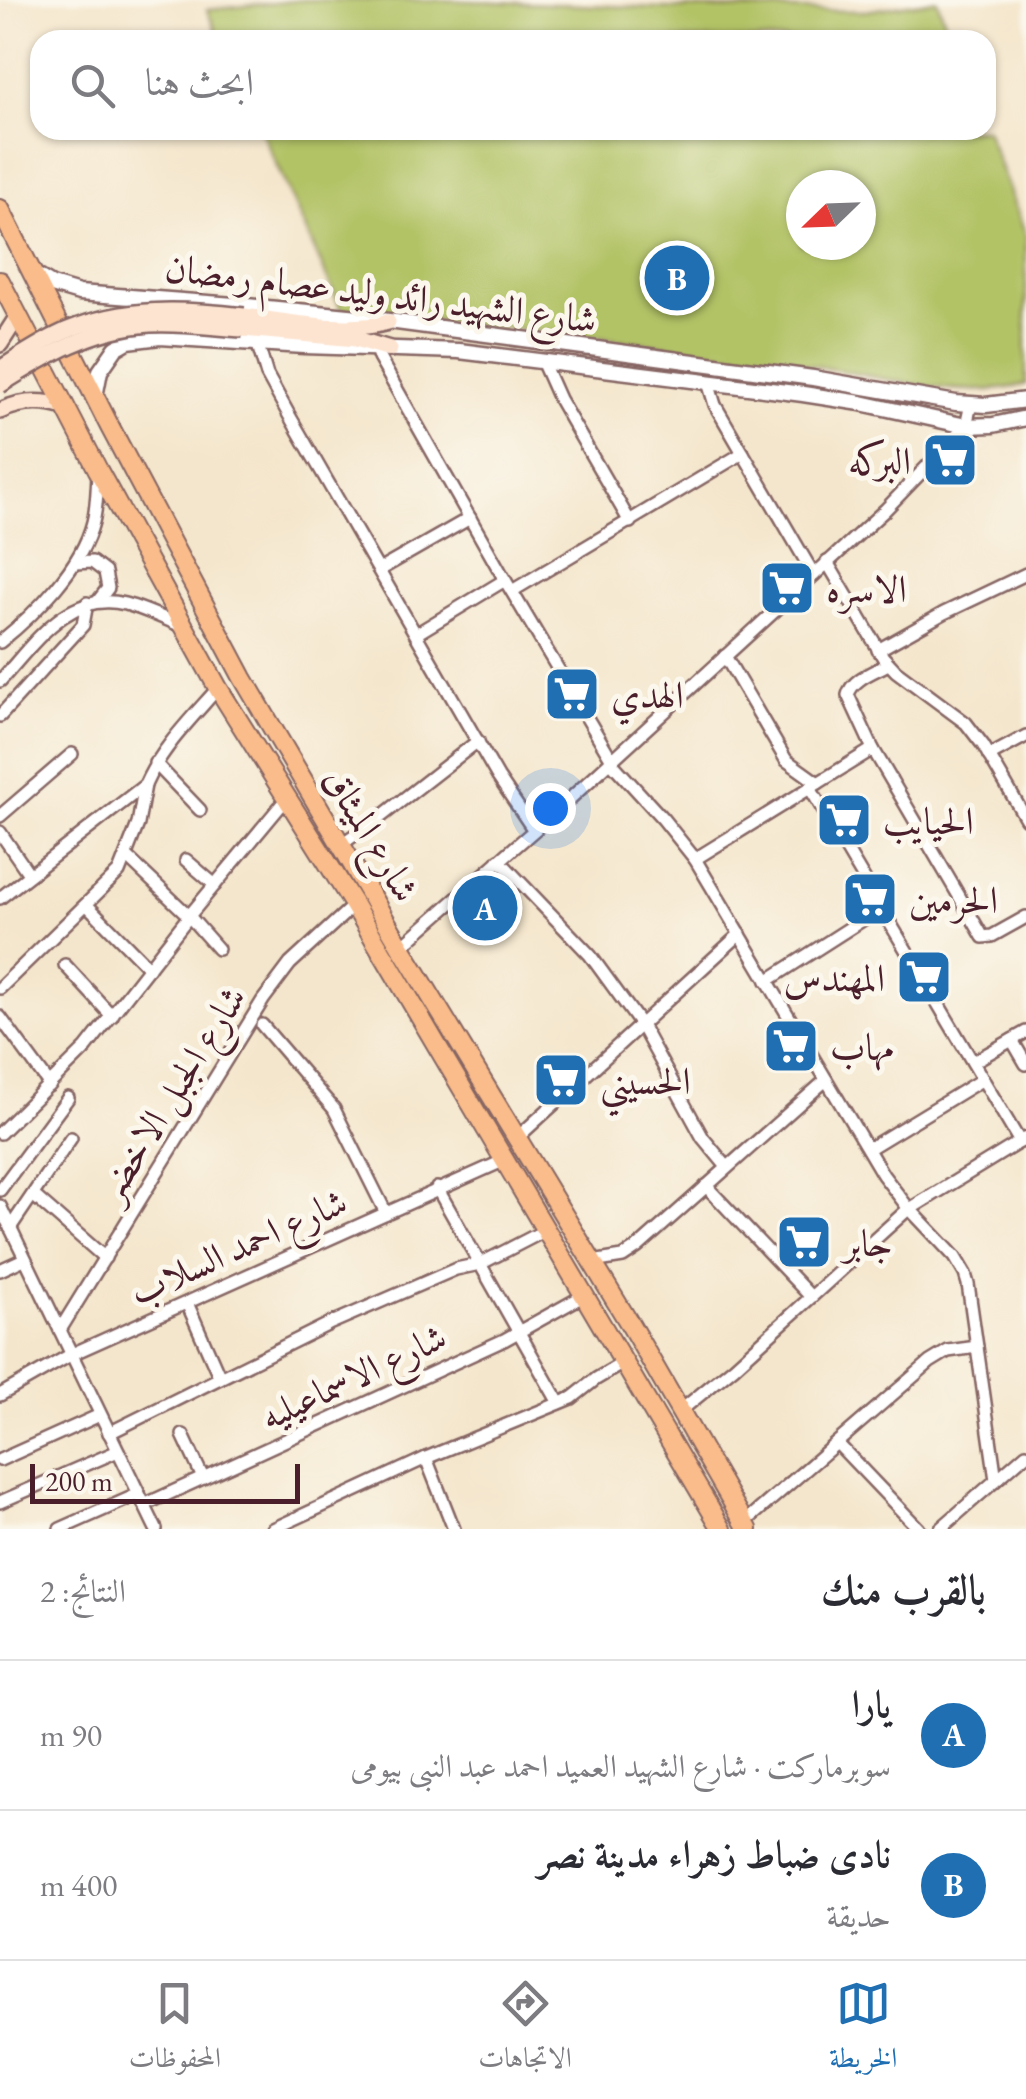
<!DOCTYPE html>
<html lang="ar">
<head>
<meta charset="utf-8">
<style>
	:root { --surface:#fff; --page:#f7f7f7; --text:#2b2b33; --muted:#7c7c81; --line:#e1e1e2; --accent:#1f6fb2 }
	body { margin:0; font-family:"EB Garamond",Amiri,serif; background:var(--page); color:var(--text); direction:rtl }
	.compass { position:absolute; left:786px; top:170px; width:90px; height:90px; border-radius:50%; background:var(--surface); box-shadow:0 2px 8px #0004; rotate:247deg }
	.scale { position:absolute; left:30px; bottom:25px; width:270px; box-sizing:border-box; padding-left:10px; border:5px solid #4a1f2b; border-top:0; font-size:28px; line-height:35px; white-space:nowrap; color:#4a1f2b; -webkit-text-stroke:8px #fbf7ec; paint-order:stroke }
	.you { position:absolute; left:550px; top:808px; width:35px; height:35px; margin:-25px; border:8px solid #fff; border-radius:50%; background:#1a73e8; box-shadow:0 0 0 15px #1a73e833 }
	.badge { display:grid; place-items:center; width:65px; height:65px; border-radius:50%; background:var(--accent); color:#fff; font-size:32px; font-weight:700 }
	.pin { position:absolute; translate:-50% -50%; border:5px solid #fff; box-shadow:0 2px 10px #0006 }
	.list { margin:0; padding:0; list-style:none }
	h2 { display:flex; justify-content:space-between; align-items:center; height:130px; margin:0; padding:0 40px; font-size:42px }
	h2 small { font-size:32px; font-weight:400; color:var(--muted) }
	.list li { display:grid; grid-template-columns:65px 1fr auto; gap:30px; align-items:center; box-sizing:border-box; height:150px; padding:0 40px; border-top:2px solid var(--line) }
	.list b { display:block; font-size:38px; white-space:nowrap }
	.list p { margin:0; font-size:32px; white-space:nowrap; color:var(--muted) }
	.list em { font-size:32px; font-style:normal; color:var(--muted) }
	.icon { flex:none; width:55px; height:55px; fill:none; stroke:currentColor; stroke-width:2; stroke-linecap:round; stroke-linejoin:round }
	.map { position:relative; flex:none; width:1026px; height:1529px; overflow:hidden; direction:ltr }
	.search { position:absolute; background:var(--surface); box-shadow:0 2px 8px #0004; left:30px; right:30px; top:30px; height:110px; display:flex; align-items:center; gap:25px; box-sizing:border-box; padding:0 35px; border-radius:30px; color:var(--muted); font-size:38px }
	.sheet { height:430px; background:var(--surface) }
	nav { display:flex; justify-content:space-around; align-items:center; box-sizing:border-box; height:140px; border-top:2px solid var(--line); background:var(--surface); font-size:28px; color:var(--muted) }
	nav a { display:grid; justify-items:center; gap:5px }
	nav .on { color:var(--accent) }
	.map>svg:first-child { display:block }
</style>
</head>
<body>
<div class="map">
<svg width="1026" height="1529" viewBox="0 0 1026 1529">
	<rect width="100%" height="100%" fill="#fbf7ec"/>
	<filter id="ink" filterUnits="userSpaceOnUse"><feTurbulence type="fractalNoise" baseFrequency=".01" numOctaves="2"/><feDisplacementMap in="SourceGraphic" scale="20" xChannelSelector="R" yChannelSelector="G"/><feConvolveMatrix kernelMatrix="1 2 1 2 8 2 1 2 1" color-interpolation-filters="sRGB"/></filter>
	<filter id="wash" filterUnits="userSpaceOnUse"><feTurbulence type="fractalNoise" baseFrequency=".0048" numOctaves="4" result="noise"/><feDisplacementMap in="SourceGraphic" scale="40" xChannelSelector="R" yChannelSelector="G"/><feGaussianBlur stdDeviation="2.25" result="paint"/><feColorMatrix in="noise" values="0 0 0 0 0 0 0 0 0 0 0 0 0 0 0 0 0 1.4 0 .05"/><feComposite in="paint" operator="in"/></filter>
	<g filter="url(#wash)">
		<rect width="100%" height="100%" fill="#f4e6cc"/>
		<!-- green -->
		<g fill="#b2c366" stroke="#7e7148" stroke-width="2.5" fill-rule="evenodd">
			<path d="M303 0H441L660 8 865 11 937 0 952 40H220L207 10Z"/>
			<path d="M986 129 1026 235V384C962 403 873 374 807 365 652 342 497 326 342 311L261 130ZM801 185H861V245H801Z"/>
		</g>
	</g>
	<g filter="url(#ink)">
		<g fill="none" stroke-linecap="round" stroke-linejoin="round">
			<!-- minor casing -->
			<g stroke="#866563" stroke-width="16">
				<g id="minor">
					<path d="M257 342 267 375 289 415 498 777 533 829"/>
					<path d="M376 349 379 358 505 580 612 760"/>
					<path d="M542 361 559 399 630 522"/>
					<path d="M708 382 715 405 814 575"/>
					<path d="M827 562 883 657 896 671 966 723 983 745 1026 819"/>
					<path d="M75 563 92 562 105 572 108 588 98 601"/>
					<path d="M379 570 470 518"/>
					<path d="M512 591 743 453"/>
					<path d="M416 634 505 580"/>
					<path d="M0 642C35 614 82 567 93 522 97 507 97 490 98 474"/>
					<path d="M878 650 944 613 1026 574"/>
					<path d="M725 656 786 760 818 783"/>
					<path d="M888 664C874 672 852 679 848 695L873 749 983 937 992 936 1026 917"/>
					<path d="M0 681C34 644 68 590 125 604 145 609 165 619 184 627"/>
					<path d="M0 716 83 625 87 603"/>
					<path d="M989 756 1026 736"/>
					<path d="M610 761 663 819 695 859 883 1175 906 1205 955 1257 965 1274 968 1284 996 1480"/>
					<path d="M155 763 200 810"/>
					<path d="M810 788 1020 1142"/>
					<path d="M0 816 72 754"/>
					<path d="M0 832 29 874"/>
					<path d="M340 845 378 819 478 741"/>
					<path d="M126 856 189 916 218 949"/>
					<path d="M695 859 873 749"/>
					<path d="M186 860 215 885"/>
					<path d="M499 860 590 955 641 1025 703 1138 727 1167"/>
					<path d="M0 898 145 785C162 747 191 719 218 688"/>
					<path d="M87 905 149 968"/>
					<path d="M401 947 562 806 885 510 966 426 971 404"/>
					<path d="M65 965 112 1016"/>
					<path d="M767 981 881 908"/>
					<path d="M0 988 119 872 138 824 145 785"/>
					<path d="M0 1017 50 1085"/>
					<path d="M262 1025 334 1109 386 1213"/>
					<path d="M1012 1040 1026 1064"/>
					<path d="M973 1062 1026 1032"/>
					<path d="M0 1133 86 1048 189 916 287 798"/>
					<path d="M517 1138 740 934"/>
					<path d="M868 1149 983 1079"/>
					<path d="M706 1186 811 1297"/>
					<path d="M437 1188 559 1403"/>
					<path d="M0 1190 68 1098"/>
					<path d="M33 1195 105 1258"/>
					<path d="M0 1206 156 1529"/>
					<path d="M10 1228 71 1138"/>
					<path d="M592 1262 623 1257 638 1247 826 1080"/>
					<path d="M0 1270 24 1259"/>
					<path d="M187 1303 220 1378"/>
					<path d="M60 1330 263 1000 290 964 354 905"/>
					<path d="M0 1395 72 1354 505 1160"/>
					<path d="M679 1412 734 1367 905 1212 1026 1138"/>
					<path d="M109 1433 329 1324 456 1269 480 1264 546 1230"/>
					<path d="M183 1435 203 1478"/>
					<path d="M837 1443 919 1529"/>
					<path d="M426 1458 454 1529"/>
					<path d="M0 1460 100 1415"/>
					<path d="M0 1502 118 1451"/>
					<path d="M144 1505 504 1340 583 1296"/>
					<path d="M744 1523 930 1362 948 1351 977 1347"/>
					<path d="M60 1529 139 1494"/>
					<path d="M273 1529 426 1458 572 1398 596 1379 623 1363"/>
					<path d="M940 1529 1026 1454"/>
				</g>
			</g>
			<!-- tertiary casing -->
			<g stroke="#866563" stroke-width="19">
				<g id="tertiary">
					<path d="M34 274 52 285 79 293 247 306 359 317 813 378 956 403 986 405 1026 400"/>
					<path d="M95 397 100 371 116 348 128 341 160 337 304 346 459 351 803 394 861 403 966 426 993 425 1026 418"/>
				</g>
			</g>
			<!-- secondary casing -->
			<g stroke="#866563" stroke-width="20">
				<g id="secondary">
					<path d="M244 316C289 321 345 334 388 322"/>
					<path d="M243 329 356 339 390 349"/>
					<path d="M0 344 18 316"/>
					<path d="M0 411C21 401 42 400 64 407"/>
				</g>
			</g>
			<!-- primary casing -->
			<g stroke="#866563" stroke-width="22">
				<g id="primary">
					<path d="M0 209 110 427 243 678 401 947 631 1326 748 1529"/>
					<path d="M0 281 98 470 218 688 354 905 722 1529"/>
				</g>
			</g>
			<!-- minor -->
			<use href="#minor" stroke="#fff" stroke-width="11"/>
			<!-- tertiary -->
			<use href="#tertiary" stroke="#fff" stroke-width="14"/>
			<!-- secondary -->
			<use href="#secondary" stroke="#fde4d0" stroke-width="15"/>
			<!-- primary -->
			<use href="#primary" stroke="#f9bc8a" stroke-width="18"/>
			<!-- secondary-bridge casing -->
			<g stroke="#866563" stroke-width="20" stroke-linecap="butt">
				<g id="secondary-bridge">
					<path d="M0 369C22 355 44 340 68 330 125 306 184 309 244 316"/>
					<path d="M0 385C47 355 93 328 150 324 180 322 212 327 243 329"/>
				</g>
			</g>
			<!-- secondary-bridge -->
			<use href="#secondary-bridge" stroke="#fde4d0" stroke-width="15"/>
		</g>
	</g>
	<!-- icons -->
	<defs>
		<g id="supermarket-square" transform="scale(2.875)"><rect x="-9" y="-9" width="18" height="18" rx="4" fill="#1f6fb2" stroke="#fbf7ec"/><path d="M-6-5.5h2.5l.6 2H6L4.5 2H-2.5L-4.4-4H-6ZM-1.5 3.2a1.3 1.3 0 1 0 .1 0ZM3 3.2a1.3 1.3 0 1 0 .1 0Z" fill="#fff"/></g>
	</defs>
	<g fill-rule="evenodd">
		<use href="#supermarket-square" x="950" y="460"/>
		<use href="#supermarket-square" x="787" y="588"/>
		<use href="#supermarket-square" x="572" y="694"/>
		<use href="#supermarket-square" x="844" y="820"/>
		<use href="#supermarket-square" x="870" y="899"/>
		<use href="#supermarket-square" x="924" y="977"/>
		<use href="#supermarket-square" x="791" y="1046"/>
		<use href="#supermarket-square" x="561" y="1080"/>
		<use href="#supermarket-square" x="804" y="1242"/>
	</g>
	<g text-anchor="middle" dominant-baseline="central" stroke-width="10" stroke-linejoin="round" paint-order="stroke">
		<!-- street labels -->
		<g font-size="38" fill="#4a1f2b" stroke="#fbf7ec">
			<text transform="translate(381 293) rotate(7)">شارع الشهيد رائد وليد عصام رمضان</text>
			<text transform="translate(372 834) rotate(59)">شارع الميثاق</text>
			<text transform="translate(171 1093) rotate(-58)">شارع الجبل الاخضر</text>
			<text transform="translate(238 1246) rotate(-24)">شارع احمد السلاب</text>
			<text transform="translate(353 1376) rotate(-25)">شارع الاسماعيليه</text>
		</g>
		<!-- poi labels -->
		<g font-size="38" fill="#4a1f2b" stroke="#fbf7ec" text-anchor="start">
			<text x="911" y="460" text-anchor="end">البركه</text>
			<text x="826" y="588">الاسره</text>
			<text x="611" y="694">الهدي</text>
			<text x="883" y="820">الحيايب</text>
			<text x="909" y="899">الحرمين</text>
			<text x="885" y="977" text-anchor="end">المهندس</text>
			<text x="830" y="1046">مهاب</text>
			<text x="600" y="1080">الحسيني</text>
			<text x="843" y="1242">جابر</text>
		</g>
	</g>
</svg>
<svg class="compass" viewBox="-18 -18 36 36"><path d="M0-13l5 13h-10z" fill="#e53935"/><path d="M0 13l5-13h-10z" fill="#7c7c81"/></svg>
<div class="scale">200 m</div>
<div class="you"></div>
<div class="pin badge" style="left:485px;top:908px">A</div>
<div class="pin badge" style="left:677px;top:278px">B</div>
<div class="search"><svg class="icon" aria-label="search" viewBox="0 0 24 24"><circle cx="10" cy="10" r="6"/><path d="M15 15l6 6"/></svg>ابحث هنا</div>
</div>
<section class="sheet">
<h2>بالقرب منك<small>النتائج: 2</small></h2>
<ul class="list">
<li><span class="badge">A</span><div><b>يارا</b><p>سوبرماركت · شارع الشهيد العميد احمد عبد النبى بيومى</p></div><em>90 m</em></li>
<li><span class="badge">B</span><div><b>نادى ضباط زهراء مدينة نصر</b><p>حديقة</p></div><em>400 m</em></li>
</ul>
</section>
<nav>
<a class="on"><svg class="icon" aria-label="map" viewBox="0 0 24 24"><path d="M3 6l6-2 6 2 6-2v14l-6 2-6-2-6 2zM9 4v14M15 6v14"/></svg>الخريطة</a>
<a><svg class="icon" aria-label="directions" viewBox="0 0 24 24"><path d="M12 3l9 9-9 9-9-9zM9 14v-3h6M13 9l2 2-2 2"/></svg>الاتجاهات</a>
<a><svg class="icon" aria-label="saved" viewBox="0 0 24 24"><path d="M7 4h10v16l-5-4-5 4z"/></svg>المحفوظات</a>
</nav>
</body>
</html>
